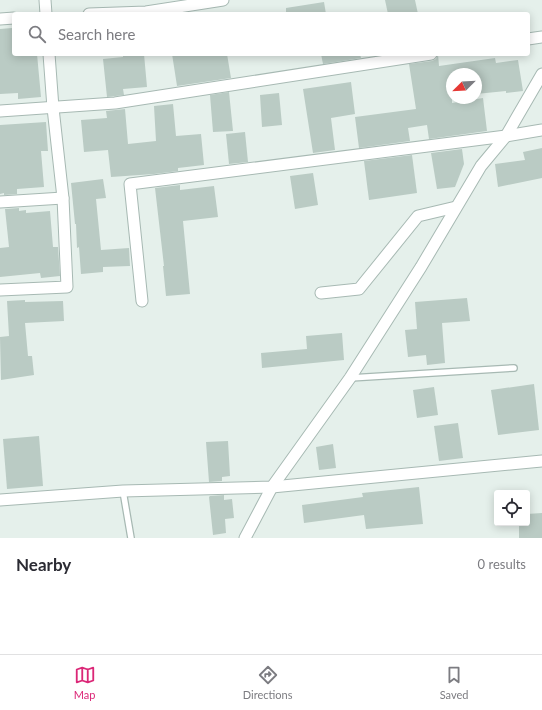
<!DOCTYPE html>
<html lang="en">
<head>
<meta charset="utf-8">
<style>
	:root { --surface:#fff; --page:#f7f7f7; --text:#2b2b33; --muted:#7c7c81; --line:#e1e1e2; --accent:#db2777 }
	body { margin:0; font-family:Lato,sans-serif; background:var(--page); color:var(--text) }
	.controls { position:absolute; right:12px; bottom:12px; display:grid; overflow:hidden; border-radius:4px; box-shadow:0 2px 10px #0003 }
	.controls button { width:36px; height:36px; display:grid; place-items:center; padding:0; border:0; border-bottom:1px solid var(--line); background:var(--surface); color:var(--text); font:20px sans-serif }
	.compass { position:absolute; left:446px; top:68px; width:36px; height:36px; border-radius:50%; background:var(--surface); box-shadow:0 2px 10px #0003; rotate:246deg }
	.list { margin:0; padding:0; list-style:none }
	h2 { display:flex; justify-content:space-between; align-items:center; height:52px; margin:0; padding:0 16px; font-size:17px }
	h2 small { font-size:13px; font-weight:400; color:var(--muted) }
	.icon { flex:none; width:22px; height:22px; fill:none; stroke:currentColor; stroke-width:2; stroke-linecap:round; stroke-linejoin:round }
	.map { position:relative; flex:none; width:542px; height:538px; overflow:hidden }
	.search { position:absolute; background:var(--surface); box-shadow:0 2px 10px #0003; left:12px; right:12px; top:12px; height:44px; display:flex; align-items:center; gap:10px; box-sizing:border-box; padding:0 14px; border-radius:4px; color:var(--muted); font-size:15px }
	.sheet { height:116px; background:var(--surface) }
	nav { display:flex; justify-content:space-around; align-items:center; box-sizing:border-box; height:56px; border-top:1px solid var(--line); background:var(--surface); font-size:11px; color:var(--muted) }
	nav a { display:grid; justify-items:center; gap:2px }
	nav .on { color:var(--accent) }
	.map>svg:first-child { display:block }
</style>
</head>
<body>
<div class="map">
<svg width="542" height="538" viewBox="0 0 542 538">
	<rect width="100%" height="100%" fill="#e5f0eb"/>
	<!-- building -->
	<g fill="#bacbc4">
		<path d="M385 0H415L418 14H388Z"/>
		<path d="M324 2 326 14H286V8Z"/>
		<path d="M12 28 14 54H37L41 97 18 99V93L0 94V29Z"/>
		<path d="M123 54H144L147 87 123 89 124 95 107 97 103 59 123 57Z"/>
		<path d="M172 54H227L231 78 177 86Z"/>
		<path d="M321 54H360L361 58 323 64Z"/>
		<path d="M438 54 439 66 495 58 496 63 518 60 523 91 506 93V91L476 94V74H452V103L483 98 487 131 429 139 427 125 408 128 410 141 359 148 355 117 416 109 409 64 432 61 436 59Z"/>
		<path d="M351 82 355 114 331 118 335 150 313 153 303 89Z"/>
		<path d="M229 92 233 131 213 132 210 95Z"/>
		<path d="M279 93 282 125 262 127 260 95Z"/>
		<path d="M173 104 176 136 201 134 204 165 178 168V171L154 174 111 177 108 150 84 152 81 120 107 118 106 111 125 109 128 144 156 141 154 106Z"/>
		<path d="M46 122 48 151H41L44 187 17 189V194L4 195V193L0 194V125Z"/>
		<path d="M245 132 248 162 229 164 226 134Z"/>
		<path d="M542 148V178L498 187 495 164 525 160 523 152Z"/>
		<path d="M462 149 464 164 455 187 437 189 431 153Z"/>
		<path d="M412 155 417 193 369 200 364 161Z"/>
		<path d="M313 173 318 205 295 209 290 176Z"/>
		<path d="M103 179 106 198 96 199 101 250 129 248 130 266 103 267V272L81 274 79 247 77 248 76 224H75L71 183Z"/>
		<path d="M180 185V190L214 186 218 217 183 221 190 294 166 296 163 266H164L155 188Z"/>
		<path d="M19 208V211L26 210V213L50 211 53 247H58L60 276 41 278 40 273 0 277V248L9 247 5 209Z"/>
		<path d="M467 298 470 321 442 323 445 363 427 365 426 355 408 357 405 330 417 329 415 302Z"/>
		<path d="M25 300V302L63 301 64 321 25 323 28 356H32L34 375 1 380 0 337 9 336 7 301Z"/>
		<path d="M342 333 344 360 262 368 261 353 307 349 306 336Z"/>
		<path d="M534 384 539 430 498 435 491 390Z"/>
		<path d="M434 387 438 415 417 418 413 390Z"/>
		<path d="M458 423 463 458 439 461 434 426Z"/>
		<path d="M39 436 43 486 7 489 3 439Z"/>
		<path d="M228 441 230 476 222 477V481L209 482 206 442Z"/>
		<path d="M333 444 336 468 319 470 316 447Z"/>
		<path d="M419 487 423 524 366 529 364 515 304 523 302 505 363 497 362 493Z"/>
		<path d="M224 495V500L232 499 234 518 225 519 226 533 213 535 209 497 210 496Z"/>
		<path d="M542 513V538H519V523H527V514Z"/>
	</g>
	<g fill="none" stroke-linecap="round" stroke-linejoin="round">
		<!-- lane casing -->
		<g stroke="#a7b9b3" stroke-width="8">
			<g id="lane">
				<path d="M350 378 514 368"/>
				<path d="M123 491 131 538"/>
			</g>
		</g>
		<!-- street casing -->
		<g stroke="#a7b9b3" stroke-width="13">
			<g id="street">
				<path d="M45 0 46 14"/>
				<path d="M89 14 146 12 223 0"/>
				<path d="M0 19 14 18"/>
				<path d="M528 39 542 37"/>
				<path d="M0 111 115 103 431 54"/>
				<path d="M0 202 63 198"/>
				<path d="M0 290 67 287 63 198 53 108 49 54"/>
				<path d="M321 293 359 289 418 216 456 207"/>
				<path d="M142 301 130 184 506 136 542 130"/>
				<path d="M0 500 123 491 272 487 542 461"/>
				<path d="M245 538 272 487 350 378 421 267 481 166 506 136 542 74"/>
			</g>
		</g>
		<!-- lane -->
		<use href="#lane" stroke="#fff" stroke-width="5.5"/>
		<!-- street -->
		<use href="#street" stroke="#fff" stroke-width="11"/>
	</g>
</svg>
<div class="controls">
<button><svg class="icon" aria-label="locate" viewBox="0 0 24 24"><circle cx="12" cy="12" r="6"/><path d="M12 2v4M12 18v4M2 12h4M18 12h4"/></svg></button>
</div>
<svg class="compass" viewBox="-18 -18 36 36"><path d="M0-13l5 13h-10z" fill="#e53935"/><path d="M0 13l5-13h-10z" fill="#7c7c81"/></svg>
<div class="search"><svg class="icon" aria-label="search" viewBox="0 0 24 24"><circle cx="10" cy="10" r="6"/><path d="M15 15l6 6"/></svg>Search here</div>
</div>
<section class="sheet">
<h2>Nearby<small>0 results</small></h2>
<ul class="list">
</ul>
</section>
<nav>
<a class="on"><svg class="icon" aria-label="map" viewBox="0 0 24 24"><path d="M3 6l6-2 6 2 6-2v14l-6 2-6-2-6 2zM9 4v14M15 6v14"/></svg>Map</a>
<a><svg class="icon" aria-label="directions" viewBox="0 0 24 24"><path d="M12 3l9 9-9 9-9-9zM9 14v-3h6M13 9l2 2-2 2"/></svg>Directions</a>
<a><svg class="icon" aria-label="saved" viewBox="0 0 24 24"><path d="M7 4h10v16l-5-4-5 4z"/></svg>Saved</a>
</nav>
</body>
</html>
